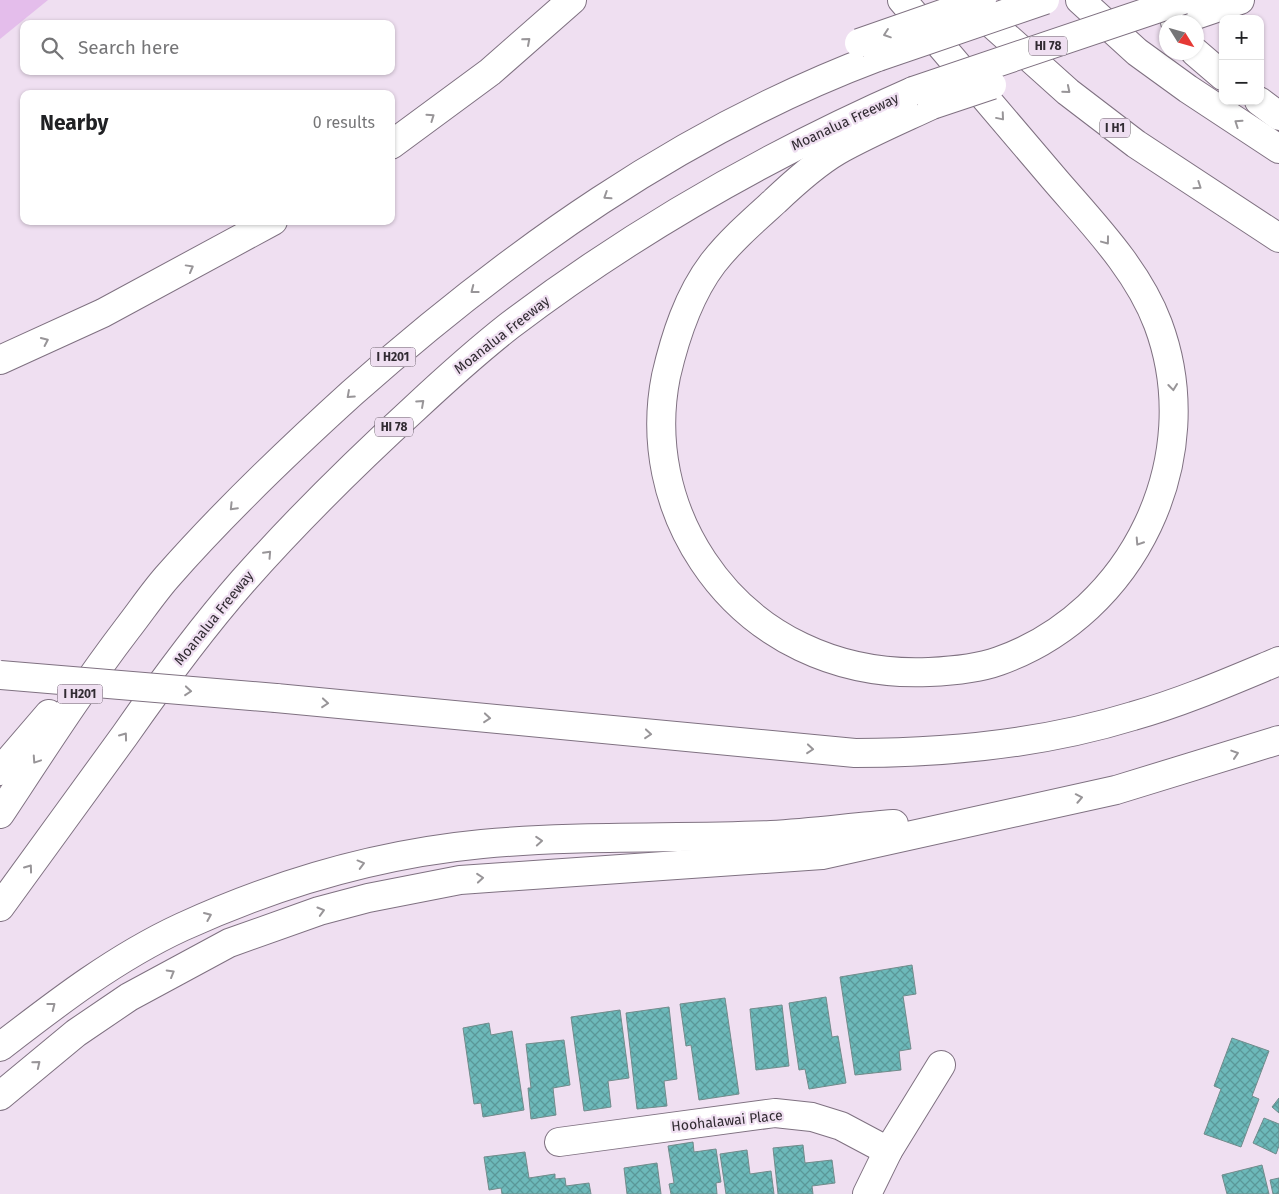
<!DOCTYPE html>
<html lang="en">
<head>
<meta charset="utf-8">
<style>
	:root { --surface:#fff; --page:#f2f2f2; --text:#202124; --muted:#757577; --line:#e0e0e0 }
	body { margin:0; font-family:"Fira Sans",sans-serif; background:var(--page); color:var(--text) }
	.controls { position:absolute; right:15px; top:15px; display:grid; overflow:hidden; border-radius:10px; box-shadow:0 1px 4px #0004 }
	.controls button { width:45px; height:45px; display:grid; place-items:center; padding:0; border:0; border-bottom:1px solid var(--line); background:var(--surface); color:var(--text); font:25px sans-serif }
	.compass { position:absolute; left:1159px; top:15px; width:45px; height:45px; border-radius:50%; background:var(--surface); box-shadow:0 1px 4px #0004; rotate:127deg }
	.list { margin:0; padding:0; list-style:none }
	h2 { display:flex; justify-content:space-between; align-items:center; height:65px; margin:0; padding:0 20px; font-size:21px }
	h2 small { font-size:16px; font-weight:400; color:var(--muted) }
	.icon { flex:none; width:28px; height:28px; fill:none; stroke:currentColor; stroke-width:2; stroke-linecap:round; stroke-linejoin:round }
	.map { position:relative; flex:none; width:1279px; height:1194px; overflow:hidden }
	.search { position:absolute; background:var(--surface); box-shadow:0 1px 4px #0004; left:20px; top:20px; width:375px; height:55px; display:flex; align-items:center; gap:12px; box-sizing:border-box; padding:0 18px; border-radius:10px; color:var(--muted); font-size:19px }
	.panel { position:absolute; background:var(--surface); box-shadow:0 1px 4px #0004; left:20px; top:90px; width:375px; height:135px; border-radius:10px }
	.map>svg:first-child { display:block }
</style>
</head>
<body>
<div class="map">
<svg width="1279" height="1194" viewBox="0 0 1279 1194">
	<defs>
		<pattern id="building-cross-hatch" width="8" height="8" patternUnits="userSpaceOnUse" patternTransform="scale(1.25)"><rect width="8" height="8" fill="#6db9ba"/><path d="M0 0l8 8M0 8l8-8" fill="none" stroke="#5a9798"/></pattern>
	</defs>
	<rect width="100%" height="100%" fill="#efdff1"/>
	<!-- water -->
	<path fill="#e4bdeb" d="M0 0H48L0 39Z"/>
	<!-- building -->
	<g fill="url(#building-cross-hatch)" stroke="#718b8b">
		<path d="M912 965 916 994 903 996 911 1049 899 1051 901 1070 855 1075 840 977Z"/>
		<path d="M826 997 832 1037 838 1036 846 1083 809 1089 805 1069 799 1070 789 1003Z"/>
		<path d="M725 998 739 1094 699 1100 691 1045 686 1046 680 1004Z"/>
		<path d="M782 1005 789 1066 756 1070 750 1009Z"/>
		<path d="M669 1007 677 1079 664 1081 667 1106 637 1109 626 1013Z"/>
		<path d="M620 1010 629 1078 608 1081 611 1107 584 1111 571 1017Z"/>
		<path d="M489 1023 491 1035 512 1031 524 1110 483 1117 481 1103 474 1104 463 1028Z"/>
		<path d="M1232 1038 1269 1051 1252 1096 1259 1099 1241 1147 1204 1134 1221 1089 1214 1086Z"/>
		<path d="M564 1040 570 1085 553 1088 556 1115 531 1119 528 1088H531L526 1044Z"/>
		<path d="M1279 1098V1113L1272 1107Z"/>
		<path d="M1264 1118 1279 1124V1146L1276 1154 1253 1143Z"/>
		<path d="M693 1142 694 1152 716 1149 721 1182 716 1183 717 1194H671L669 1184 674 1183 668 1146Z"/>
		<path d="M803 1145 805 1163 832 1160 835 1183 812 1186 813 1194H778L773 1148Z"/>
		<path d="M747 1150 750 1174 771 1171 774 1194H726L720 1154Z"/>
		<path d="M525 1152 529 1178 555 1174V1179L565 1178 566 1186 589 1183 591 1194H502L501 1188 489 1190 484 1157Z"/>
		<path d="M657 1163 661 1194H627L624 1168Z"/>
		<path d="M1262 1165 1269 1194H1227L1222 1175Z"/>
		<path d="M1279 1178V1194H1273L1270 1180Z"/>
	</g>
	<g fill="none" stroke-linecap="round" stroke-linejoin="round">
		<!-- minor casing -->
		<g stroke="#7f7181" stroke-width="30">
			<g id="minor">
				<path d="M559 1142 775 1113 812 1117 841 1126 888 1151"/>
				<path d="M867 1194 888 1151 941 1065"/>
			</g>
		</g>
		<!-- highway casing -->
		<g stroke="#7f7181" stroke-width="30">
			<g id="highway">
				<path d="M902 0C953 60 1005 121 1056 181 1093 224 1138 270 1158 324 1208 458 1134 613 999 661 977 669 952 671 929 672 839 676 754 638 703 561 667 507 653 441 666 376 675 337 688 296 713 263 731 240 754 220 775 201 794 183 815 164 837 151 867 134 900 120 932 105"/>
				<path d="M1080 0 1137 52 1188 89 1279 149"/>
				<path d="M972 6 1068 92 1136 144 1279 238"/>
				<path d="M1175 22 1240 0"/>
				<path d="M1195 52 1223 76"/>
				<path d="M1259 101 1279 116"/>
				<path d="M391 145 490 72 572 0"/>
				<path d="M0 360 103 313 273 221"/>
				<path d="M276 698 855 753C950 753 1042 744 1133 716 1183 702 1231 681 1279 661"/>
				<path d="M0 771 49 714"/>
				<path d="M0 814C41 752 82 688 127 629 141 611 153 593 167 577 224 512 288 451 352 393 509 254 681 131 878 57"/>
				<path d="M0 907C42 850 83 792 125 735 162 682 200 630 243 581 297 520 355 463 415 408 445 380 476 352 509 326 634 231 769 154 913 91"/>
				<path d="M0 1047C57 1003 115 958 182 927 276 884 378 854 482 844 578 835 675 839 771 835 812 833 853 827 894 824"/>
				<path d="M0 1096 76 1033 129 997 229 943 319 911 368 898 460 880 822 855 1116 790 1279 740"/>
			</g>
		</g>
		<!-- minor -->
		<use href="#minor" stroke="#fff" stroke-width="28"/>
		<!-- highway -->
		<use href="#highway" stroke="#fff" stroke-width="28"/>
		<!-- highway-bridge casing -->
		<g stroke="#7f7181" stroke-width="30" stroke-linecap="butt">
			<g id="highway-bridge">
				<path d="M859 43 982 0"/>
				<path d="M878 57 1045 0"/>
				<path d="M913 91 1183 0"/>
				<path d="M932 105 992 85"/>
				<path d="M0 675 276 698"/>
			</g>
		</g>
		<!-- highway-bridge -->
		<use href="#highway-bridge" stroke="#fff" stroke-width="28"/>
	</g>
	<!-- one-way arrows -->
	<defs><path id="oneway-chevron" d="M-2-3.5L2.5 0L-2 3.5" fill="none" stroke-width="1.6" stroke-linecap="round" stroke-linejoin="round" transform="scale(1.25)"/></defs>
	<g stroke="#989598">
		<use href="#oneway-chevron" transform="translate(887 34) rotate(161)"/>
		<use href="#oneway-chevron" transform="translate(527 41) rotate(-41)"/>
		<use href="#oneway-chevron" transform="translate(1067 90) rotate(40)"/>
		<use href="#oneway-chevron" transform="translate(431 117) rotate(-35)"/>
		<use href="#oneway-chevron" transform="translate(1001 117) rotate(50)"/>
		<use href="#oneway-chevron" transform="translate(1238 123) rotate(-146)"/>
		<use href="#oneway-chevron" transform="translate(1198 186) rotate(34)"/>
		<use href="#oneway-chevron" transform="translate(607 196) rotate(147)"/>
		<use href="#oneway-chevron" transform="translate(1106 241) rotate(53)"/>
		<use href="#oneway-chevron" transform="translate(190 268) rotate(-29)"/>
		<use href="#oneway-chevron" transform="translate(474 290) rotate(142)"/>
		<use href="#oneway-chevron" transform="translate(45 341) rotate(-25)"/>
		<use href="#oneway-chevron" transform="translate(1173 387) rotate(83)"/>
		<use href="#oneway-chevron" transform="translate(350 395) rotate(138)"/>
		<use href="#oneway-chevron" transform="translate(421 403) rotate(-42)"/>
		<use href="#oneway-chevron" transform="translate(233 507) rotate(134)"/>
		<use href="#oneway-chevron" transform="translate(1139 542) rotate(123)"/>
		<use href="#oneway-chevron" transform="translate(268 554) rotate(-47)"/>
		<use href="#oneway-chevron" transform="translate(188 691) rotate(5)"/>
		<use href="#oneway-chevron" transform="translate(325 703) rotate(5)"/>
		<use href="#oneway-chevron" transform="translate(487 718) rotate(5)"/>
		<use href="#oneway-chevron" transform="translate(648 734) rotate(5)"/>
		<use href="#oneway-chevron" transform="translate(124 736) rotate(-54)"/>
		<use href="#oneway-chevron" transform="translate(810 749) rotate(5)"/>
		<use href="#oneway-chevron" transform="translate(1235 754) rotate(-18)"/>
		<use href="#oneway-chevron" transform="translate(36 760) rotate(124)"/>
		<use href="#oneway-chevron" transform="translate(1079 798) rotate(-11)"/>
		<use href="#oneway-chevron" transform="translate(539 841) rotate(-4)"/>
		<use href="#oneway-chevron" transform="translate(361 864) rotate(-15)"/>
		<use href="#oneway-chevron" transform="translate(29 868) rotate(-54)"/>
		<use href="#oneway-chevron" transform="translate(480 878) rotate(-5)"/>
		<use href="#oneway-chevron" transform="translate(321 911) rotate(-16)"/>
		<use href="#oneway-chevron" transform="translate(208 916) rotate(-23)"/>
		<use href="#oneway-chevron" transform="translate(171 973) rotate(-30)"/>
		<use href="#oneway-chevron" transform="translate(52 1006) rotate(-38)"/>
		<use href="#oneway-chevron" transform="translate(37 1064) rotate(-39)"/>
	</g>
	<g text-anchor="middle" dominant-baseline="central" stroke-width="4.5" stroke-linejoin="round" paint-order="stroke">
		<!-- shield labels -->
		<g fill="#efdff1" stroke="#6a616b" stroke-width="1">
			<rect x="1029" y="36.5" width="38" height="19" rx="4"/>
			<rect x="1100" y="118.5" width="30" height="19" rx="4"/>
			<rect x="370.5" y="347.5" width="45" height="19" rx="4"/>
			<rect x="375" y="417.5" width="38" height="19" rx="4"/>
			<rect x="57.5" y="684.5" width="45" height="19" rx="4"/>
		</g>
		<g font-size="12" font-weight="bold" fill="#312b32">
			<text x="1048" y="46">HI 78</text>
			<text x="1115" y="128">I H1</text>
			<text x="393" y="357">I H201</text>
			<text x="394" y="427">HI 78</text>
			<text x="80" y="694">I H201</text>
		</g>
		<!-- street labels -->
		<g font-size="14" fill="#312b32" stroke="#efdff1">
			<text transform="translate(845 122) rotate(-25)">Moanalua Freeway</text>
			<text transform="translate(502 335) rotate(-38)">Moanalua Freeway</text>
			<text transform="translate(214 618) rotate(-51)">Moanalua Freeway</text>
			<text transform="translate(727 1121) rotate(-6)">Hoohalawai Place</text>
		</g>
	</g>
</svg>
<div class="controls">
<button>+</button>
<button>−</button>
</div>
<svg class="compass" viewBox="-18 -18 36 36"><path d="M0-13l5 13h-10z" fill="#e53935"/><path d="M0 13l5-13h-10z" fill="#757577"/></svg>
<div class="search"><svg class="icon" aria-label="search" viewBox="0 0 24 24"><circle cx="10" cy="10" r="6"/><path d="M15 15l6 6"/></svg>Search here</div>
<section class="panel">
<h2>Nearby<small>0 results</small></h2>
<ul class="list">
</ul>
</section>
</div>
</body>
</html>
